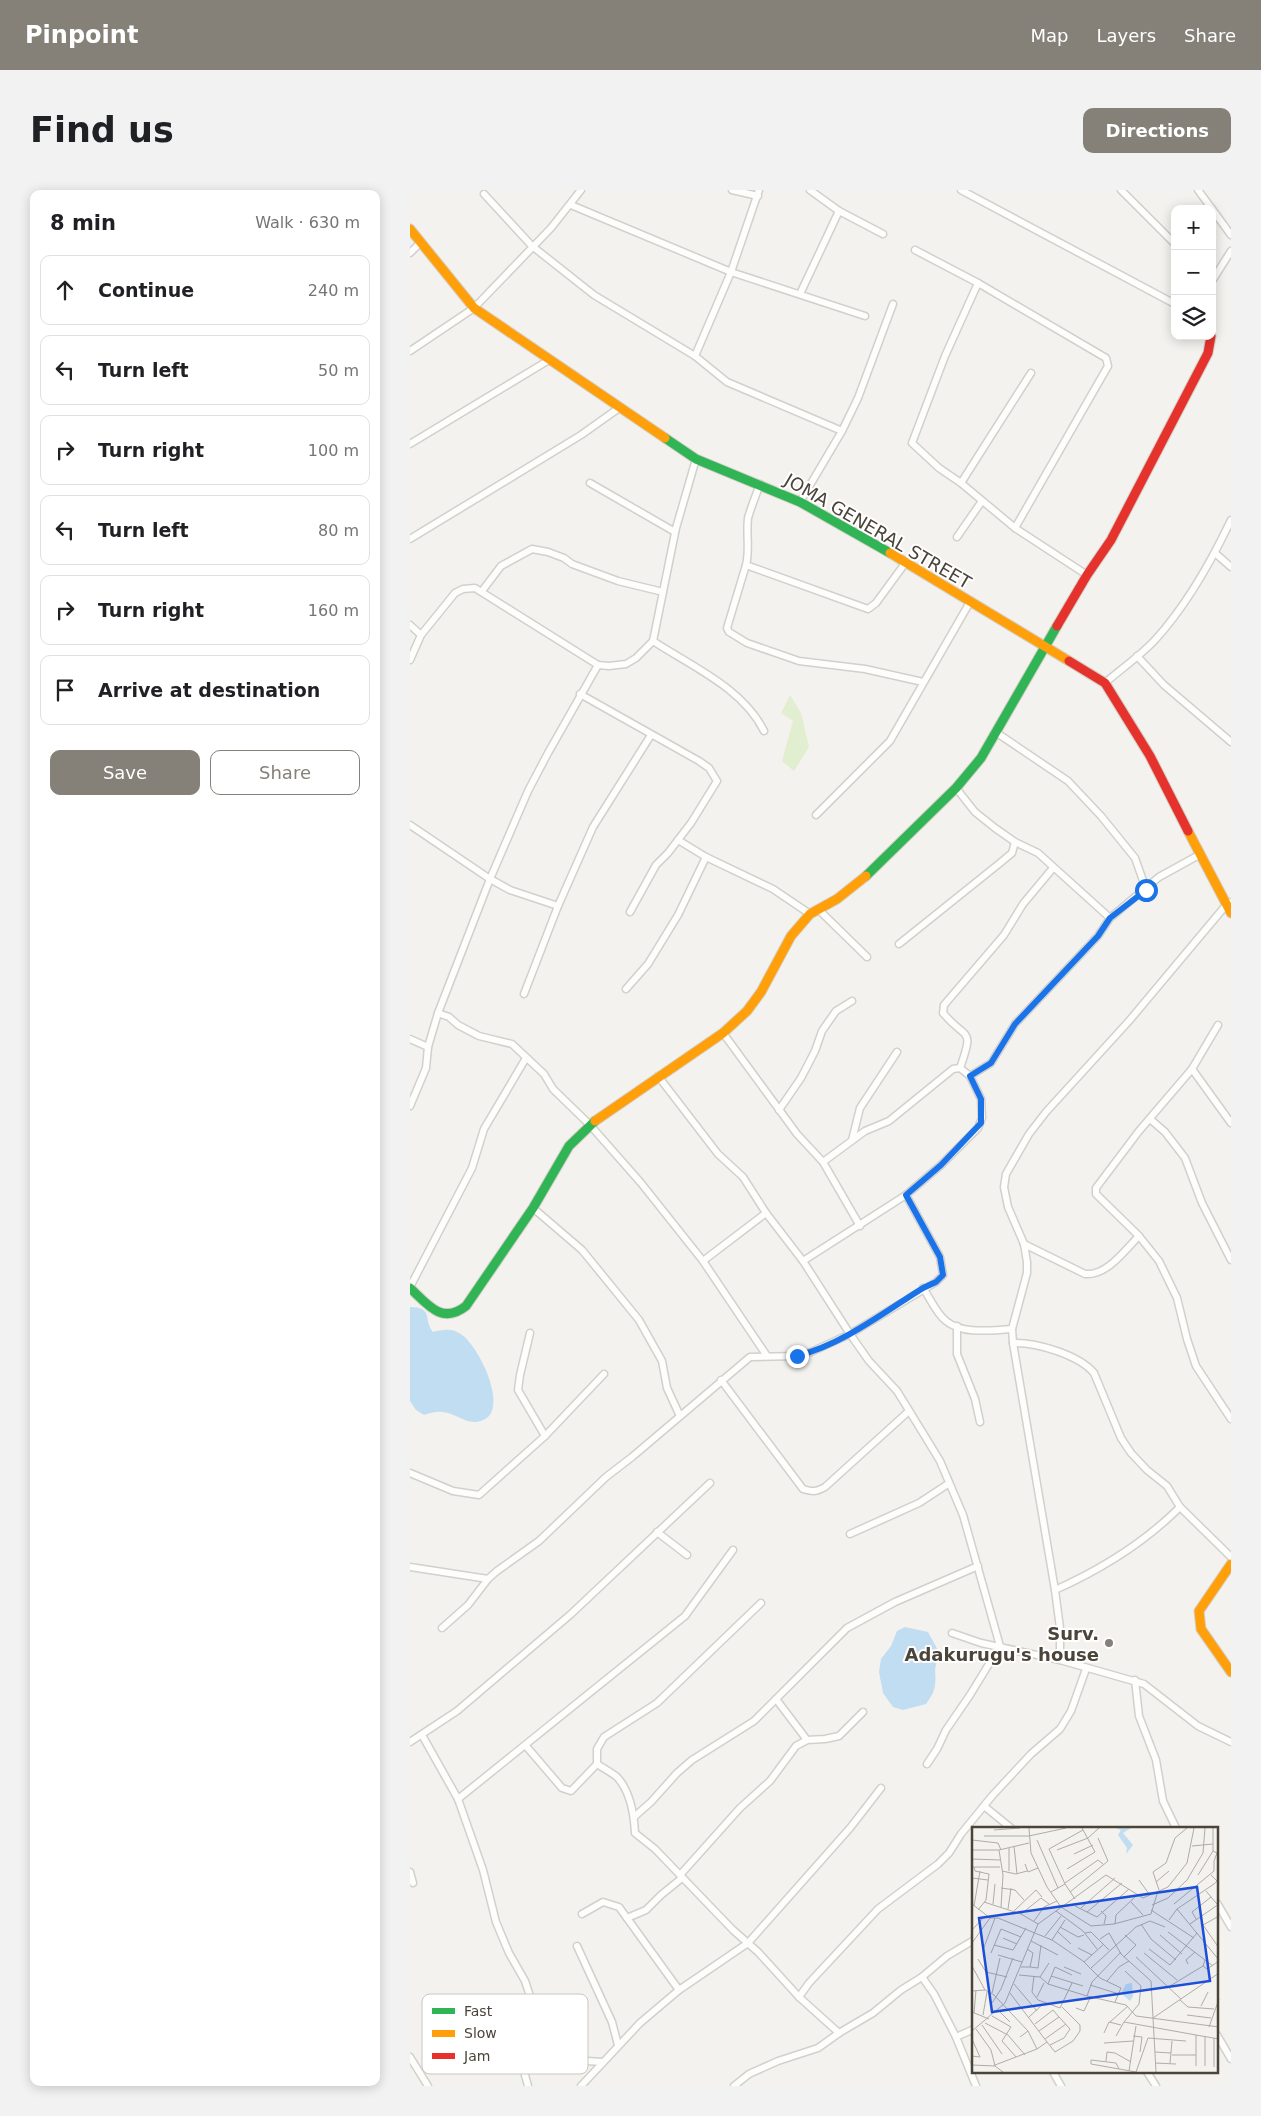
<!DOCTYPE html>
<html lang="en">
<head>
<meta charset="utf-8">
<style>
	:root { --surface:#fff; --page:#f2f2f2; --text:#202124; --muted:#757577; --line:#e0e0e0; --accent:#868178 }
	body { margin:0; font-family:"DejaVu Sans",sans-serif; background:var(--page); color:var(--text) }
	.controls { position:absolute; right:15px; top:15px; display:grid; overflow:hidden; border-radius:10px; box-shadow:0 2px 12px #0003 }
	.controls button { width:45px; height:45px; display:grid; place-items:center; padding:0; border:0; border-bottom:1px solid var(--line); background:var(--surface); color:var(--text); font:25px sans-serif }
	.stop { position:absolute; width:15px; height:15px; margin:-11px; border:4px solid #1a73e8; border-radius:50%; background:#fff }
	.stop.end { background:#1a73e8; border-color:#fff; box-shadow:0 1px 5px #0008 }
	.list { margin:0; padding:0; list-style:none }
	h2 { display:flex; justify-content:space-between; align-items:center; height:65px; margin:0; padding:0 20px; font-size:21px }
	h2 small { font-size:16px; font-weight:400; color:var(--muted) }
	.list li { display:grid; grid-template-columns:32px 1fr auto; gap:15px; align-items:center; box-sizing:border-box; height:70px; margin:0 10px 10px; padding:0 10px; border:1px solid var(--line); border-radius:10px }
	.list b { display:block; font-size:19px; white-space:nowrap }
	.list em { font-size:16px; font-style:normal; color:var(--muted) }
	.actions { display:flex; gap:10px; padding:15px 20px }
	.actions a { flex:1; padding:11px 0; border:1px solid var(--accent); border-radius:10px; text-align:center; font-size:18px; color:var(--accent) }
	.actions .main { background:var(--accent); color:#fff }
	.icon { flex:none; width:28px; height:28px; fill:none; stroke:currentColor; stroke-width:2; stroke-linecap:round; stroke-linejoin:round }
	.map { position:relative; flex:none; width:821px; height:1896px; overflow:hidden; border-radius:10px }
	header { display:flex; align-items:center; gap:30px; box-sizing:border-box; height:70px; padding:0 25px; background:var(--accent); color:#fff }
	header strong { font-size:24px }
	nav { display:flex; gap:28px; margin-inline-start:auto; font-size:18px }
	.intro { display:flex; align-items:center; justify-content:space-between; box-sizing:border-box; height:120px; padding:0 30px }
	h1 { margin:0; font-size:35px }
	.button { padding:12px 22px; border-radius:10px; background:var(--accent); color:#fff; font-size:18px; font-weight:700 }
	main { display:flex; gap:30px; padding:0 30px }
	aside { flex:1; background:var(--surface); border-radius:10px; box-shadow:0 2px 12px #0003 }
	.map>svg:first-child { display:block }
</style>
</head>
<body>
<header>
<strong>Pinpoint</strong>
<nav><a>Map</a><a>Layers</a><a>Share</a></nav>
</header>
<div class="intro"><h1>Find us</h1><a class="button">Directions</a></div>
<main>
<aside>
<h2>8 min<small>Walk · 630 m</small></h2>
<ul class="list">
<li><svg class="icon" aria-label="ahead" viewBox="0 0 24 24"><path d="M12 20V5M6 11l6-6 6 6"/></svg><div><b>Continue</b></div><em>240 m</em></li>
<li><svg class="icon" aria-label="left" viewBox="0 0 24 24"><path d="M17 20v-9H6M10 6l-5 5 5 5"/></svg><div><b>Turn left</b></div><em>50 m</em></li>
<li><svg class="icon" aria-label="right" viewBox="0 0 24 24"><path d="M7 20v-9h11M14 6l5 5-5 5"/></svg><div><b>Turn right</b></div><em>100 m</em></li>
<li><svg class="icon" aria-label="left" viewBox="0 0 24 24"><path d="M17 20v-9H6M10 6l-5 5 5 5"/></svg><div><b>Turn left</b></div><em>80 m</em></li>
<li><svg class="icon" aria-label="right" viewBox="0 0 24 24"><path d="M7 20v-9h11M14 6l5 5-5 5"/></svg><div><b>Turn right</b></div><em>160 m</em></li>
<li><svg class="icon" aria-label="arrive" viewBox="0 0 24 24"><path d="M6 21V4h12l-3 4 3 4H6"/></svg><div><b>Arrive at destination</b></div></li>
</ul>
<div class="actions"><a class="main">Save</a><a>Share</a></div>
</aside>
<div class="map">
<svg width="821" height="1896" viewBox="0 0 821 1896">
	<rect width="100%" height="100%" fill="#f4f2ee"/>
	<!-- green -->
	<path fill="#e1eecf" d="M380 505 391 523 399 557 384 581 372 571 383 531 371 523Z"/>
	<!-- water -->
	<g fill="#c0ddf1">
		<path d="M0 1117C24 1117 13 1130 23 1142 32 1140 41 1138 49 1143 67 1152 97 1213 77 1228 60 1239 49 1224 33 1222 27 1221 20 1223 14 1225L6 1220 0 1211Z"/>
		<path d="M495 1437 518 1442C522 1450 528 1458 530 1467 522 1479 527 1482 525 1495 524 1503 520 1508 516 1514L493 1520 483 1517 473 1503 469 1482 471 1469 481 1456 487 1441Z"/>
	</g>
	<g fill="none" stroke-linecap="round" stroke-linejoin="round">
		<!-- street casing -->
		<g stroke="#d2d0cb" stroke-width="9">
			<g id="street">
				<path d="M322 0 348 6"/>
				<path d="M400 0 429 21 473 44"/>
				<path d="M551 0 765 114"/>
				<path d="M711 0 765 54"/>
				<path d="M788 0 802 19"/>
				<path d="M74 4 122 56 184 105 285 166 317 192 432 241"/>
				<path d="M161 15 321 82 455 126"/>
				<path d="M802 19 821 45"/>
				<path d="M505 60 568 93 696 168 698 176 605 338"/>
				<path d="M0 63 11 52"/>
				<path d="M802 91 821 61"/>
				<path d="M568 93 535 166 502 253 529 278 551 293 605 338 677 385"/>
				<path d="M390 104 429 21"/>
				<path d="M0 161 64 118 141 38 171 0"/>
				<path d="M285 166 321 82 349 0"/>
				<path d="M0 254 139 170"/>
				<path d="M286 269 266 338 243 451 226 468 216 474 199 476 188 475 138 563 118 601 80 689 28 823 39 827 48 835 69 846 102 854 134 884 143 899 180 935 231 993 293 1071 357 1166"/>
				<path d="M180 293 265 342"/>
				<path d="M551 293 621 183"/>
				<path d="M350 294C346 305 341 317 338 328 336 344 340 360 336 375L458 419 466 413 496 372"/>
				<path d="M390 312 432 241 448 208 483 114"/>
				<path d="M547 347 572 311"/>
				<path d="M0 349 171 245 209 218"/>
				<path d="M805 363 821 377"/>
				<path d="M336 375 317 438 319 442 337 453 389 471 455 479 513 492"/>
				<path d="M72 401 91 376 122 359 138 362 154 368 162 374 208 391 253 402"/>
				<path d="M0 435 11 445"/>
				<path d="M243 451C281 476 333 498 354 541"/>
				<path d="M727 466 754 495 821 552"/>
				<path d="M0 470 11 445 45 403 53 399 65 398 188 475"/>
				<path d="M695 493C711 479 730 466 745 450 776 416 801 372 821 330"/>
				<path d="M170 504 289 571 299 578 307 591 281 633 258 663 246 675 220 722"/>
				<path d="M587 543 658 591 691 626 725 668 736 699"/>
				<path d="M546 598 565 622 585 638 605 652 628 663 700 728"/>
				<path d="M406 625 480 551 560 412"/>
				<path d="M0 635 80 689 100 700 148 716"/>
				<path d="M268 650 296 667 363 699 400 724"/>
				<path d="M821 712 817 714 719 831 636 922 619 944 596 984 594 997 598 1017 614 1054 617 1072V1083L602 1139 603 1153 645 1400 650 1438V1470L734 1494 788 1536 821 1552"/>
				<path d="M409 720 457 767"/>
				<path d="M489 754 590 673 602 663 605 652"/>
				<path d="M216 799 238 774 268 725 296 667"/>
				<path d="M114 804 148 716 183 637 241 545"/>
				<path d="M808 835 782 879 729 941 686 998V1004L729 1046 749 1071 767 1108 777 1149 786 1176 821 1229"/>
				<path d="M313 843 387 944 413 972 450 1036"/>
				<path d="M0 849 18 857"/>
				<path d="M550 878C565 836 556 851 533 823L534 815 594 745 613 714 643 678"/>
				<path d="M782 879 821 933"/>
				<path d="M248 886 308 964 333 987 356 1023 393 1071 440 1144 459 1171 487 1201 516 1248 530 1271 553 1325 590 1456 560 1505 536 1540 527 1559 517 1574"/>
				<path d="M0 916 16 878 18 857 28 823"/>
				<path d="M369 920 391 888 405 861 412 841 426 821 442 811"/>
				<path d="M740 929 755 942 775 968 792 1013 821 1070"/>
				<path d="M442 950 450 918 487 862"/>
				<path d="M413 972 455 941 479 931 543 879 550 878 560 886 581 873 605 834 688 746 700 728 749 687 789 665"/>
				<path d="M123 1018 172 1060 229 1130 252 1171 257 1198 270 1226"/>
				<path d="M614 1054 675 1084C697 1086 715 1060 729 1046"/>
				<path d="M293 1071 356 1023"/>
				<path d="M393 1071 496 1005 531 975 568 938 572 928 571 909 560 886"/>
				<path d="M0 1097 62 978 74 939 116 868"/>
				<path d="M513 1098C520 1108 526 1123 536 1131 553 1145 582 1140 602 1139"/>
				<path d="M547 1136V1164L565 1209 570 1232"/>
				<path d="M120 1143 110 1185 108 1200 135 1246"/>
				<path d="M603 1153C626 1152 669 1165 684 1183L711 1248 721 1263 737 1280 757 1296 770 1317 821 1367"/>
				<path d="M311 1190 393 1299C403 1302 406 1302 415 1297L499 1221"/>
				<path d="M0 1283 43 1301 69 1305 135 1246 194 1184"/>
				<path d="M247 1342 277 1365"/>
				<path d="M440 1344 509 1313 538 1294"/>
				<path d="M0 1377 78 1389 87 1381 129 1351 196 1287 222 1267 340 1167 387 1166 401 1162 440 1144 526 1092 533 1085 530 1067 496 1005"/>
				<path d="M645 1400C692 1379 734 1353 770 1317"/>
				<path d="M351 1413 247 1513 194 1547 187 1559V1574C193 1578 201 1582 207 1587 220 1601 224 1624 225 1643L245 1659 323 1740 348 1762 389 1807 429 1843"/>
				<path d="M32 1438 58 1415 78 1389"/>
				<path d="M542 1443 571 1453 650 1470"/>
				<path d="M725 1490 729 1526 746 1570 753 1611 766 1638"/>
				<path d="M366 1509 397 1550"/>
				<path d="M12 1545 48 1609 73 1680 86 1732 99 1763 115 1791 126 1824 140 1851 152 1864 160 1870 193 1872"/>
				<path d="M0 1552 47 1521 161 1424 300 1293"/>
				<path d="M116 1556 152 1598 161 1601 187 1574"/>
				<path d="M48 1609 275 1426 323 1360"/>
				<path d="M574 1616 601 1638"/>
				<path d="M224 1627 241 1612 267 1583 282 1570 344 1531 437 1438 485 1412 568 1376"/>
				<path d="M0 1682 3 1693"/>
				<path d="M270 1685 330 1618 360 1591 386 1556 397 1550 415 1549 429 1546 453 1522"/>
				<path d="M807 1713 821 1737"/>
				<path d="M172 1724 193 1712 209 1717 269 1800"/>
				<path d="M217 1728 236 1720 251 1705 272 1688"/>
				<path d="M167 1756 202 1832 208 1855"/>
				<path d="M512 1787 524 1804 546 1847 566 1896"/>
				<path d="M389 1807 399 1793 468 1719 528 1674 539 1663 551 1644 582 1606 621 1564 650 1539 661 1521 676 1479"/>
				<path d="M807 1845 821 1869"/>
				<path d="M546 1847 564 1839"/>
				<path d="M0 1867 18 1896"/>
				<path d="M643 1882 651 1896"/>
				<path d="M737 1882 746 1896"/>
				<path d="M118 1896 112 1874 140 1851"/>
				<path d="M171 1896 230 1833 269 1800 338 1753 440 1638 471 1598"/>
				<path d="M324 1896 339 1884 368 1871 408 1858 429 1843 463 1823 491 1800 512 1787 537 1766 564 1750"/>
			</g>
		</g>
		<!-- fast casing -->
		<g stroke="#d3cfc5" stroke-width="11">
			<g id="fast">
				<path d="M255 248 286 269 390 312 480 363"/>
				<path d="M456 686 546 598 571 568 647 436"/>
				<path d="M0 1098C18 1115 32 1135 56 1116L123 1018 159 956 185 931"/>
			</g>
		</g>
		<!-- slow casing -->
		<g stroke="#d3cfc5" stroke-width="11">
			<g id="slow">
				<path d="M0 39 64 118 255 248"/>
				<path d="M480 363 659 471"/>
				<path d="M778 641 821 723"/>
				<path d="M185 931 313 843 337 821 351 802 381 746 400 724 427 709 456 686"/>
				<path d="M821 1374 789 1421 791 1439 821 1482"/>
			</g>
		</g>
		<!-- jam casing -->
		<g stroke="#d3cfc5" stroke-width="11">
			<g id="jam">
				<path d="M647 436 677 385 701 350 798 163 801 146"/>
				<path d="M659 471 695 493 740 566 778 641"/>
			</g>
		</g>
		<!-- street -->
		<use href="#street" stroke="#fdfdfc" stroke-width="6"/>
		<!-- fast -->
		<use href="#fast" stroke="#30b455" stroke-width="9"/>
		<!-- slow -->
		<use href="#slow" stroke="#ff9f0a" stroke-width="9"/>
		<!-- jam -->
		<use href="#jam" stroke="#e5322d" stroke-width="9"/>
	</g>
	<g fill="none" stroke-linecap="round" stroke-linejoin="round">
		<!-- route -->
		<path stroke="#1a73e8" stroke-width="6" d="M387 1166C433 1154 473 1123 513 1098L526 1092 533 1085 530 1067 496 1005 531 975 571 933V909L560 886 581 873 605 834 688 746 700 728 736 700"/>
	</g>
	<!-- markers -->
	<circle fill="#868178" stroke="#fff" stroke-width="2" cx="699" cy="1453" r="5"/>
	<g text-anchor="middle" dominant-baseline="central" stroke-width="4" stroke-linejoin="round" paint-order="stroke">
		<!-- street labels -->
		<g font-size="18" fill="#4b4439" stroke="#fff">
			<text transform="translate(468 341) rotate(30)">JOMA GENERAL STREET</text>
		</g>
		<!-- poi labels -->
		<g font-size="18" font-weight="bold" fill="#4b4439" stroke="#fff" text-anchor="end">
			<text x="689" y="1443">Surv.<tspan x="689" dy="21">Adakurugu's house</tspan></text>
		</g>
	</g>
	<!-- overview -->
	<g transform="translate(562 1637)">
		<rect width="246" height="246" fill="#f4f2ee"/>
		<path d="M144 1H159L151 6 161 18 154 27 155 21 146 8 149 3ZM160 156 161 169 158 174 149 166 154 157Z" fill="#c0ddf1"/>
		<path fill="none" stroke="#b0aca6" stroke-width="1" d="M57 1 59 26 75 60 89 80 119 99 142 97 179 87 186 64M22 3 48 1M12 9H57L94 1M0 13 26 16 29 23M65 13 86 61M42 19 45 47M220 19 241 17M0 23H27L57 16M27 23 31 48 29 80M85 23 116 11 127 1M102 27 121 18M0 32 28 33M53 37 56 45 66 41M1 40H28M2 40 3 44 17 47 14 73 6 83M95 42 123 25 110 1M30 44 44 47 55 44M37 44V21M226 48 241 24M0 51 16 53M167 53 177 67M184 55 197 44M93 56 126 33 131 37M93 57 77 22 111 3M29 61 43 63 52 73M187 63 181 45 194 36 203 11 215 1M234 64 245 77M79 65 93 57 103 72M98 65 136 34 126 11M12 75 49 87 66 97M159 75 171 88M0 77 18 91H26L80 113 111 134 128 151 149 161 143 175M21 77 23 57M202 77 242 44V34L245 26 241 24V1M180 78 196 71 215 53 231 26 233 1M2 79 8 44M103 79 125 90 157 62M109 81 143 51M36 82 39 61M205 82 247 133M179 83 222 111M42 84 64 63 70 70M84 84 111 104 125 122M129 84 134 89 132 97M115 85 150 56M49 87 69 71 77 77M247 89 231 98 247 121M224 92 220 85 239 70M197 93 205 82 242 57 245 54 239 48M62 94 72 80 85 74M143 97 144 88 165 68M169 97 179 112 204 133M218 97 247 77M88 100 106 110 112 108M0 103 13 89M86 105 99 117M196 105 241 139M113 106 119 105 137 123M188 108 210 127M73 109 89 89M31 111 45 117M128 112 137 106 149 127 179 154 184 245M80 113 93 93M59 114 86 128M0 116 18 91M22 118 41 123 54 101M106 121 120 128M177 122 198 138 225 106M11 123 23 91M19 126 29 102 49 110M172 126 205 153M26 128 50 135M152 130 164 118 153 108M164 130 209 172M6 132 14 145 35 150M112 135 132 117M216 137 214 133 223 125M0 139 13 163M231 139 235 142 247 134M49 140H58L61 126 55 122M58 140 66 141 69 118M92 140 109 147M118 142 164 100 178 94 193 100M153 144 169 159 167 177 152 195 224 208V239M47 148 68 150 76 157 115 169 120 155 149 125M62 149 60 165 66 173 88 181 100 156M79 149 111 159M68 150 77 136M135 154 147 140 157 134M42 157 65 184M76 157 83 140 100 148M118 158 147 167M198 159 231 139 233 133M0 164 13 163 22 168 56 204M20 166 28 131M38 166 75 215 65 222 56 204 48 210M115 169 154 178 164 189 247 200M65 170 72 156M208 173 216 180 242 182M20 176 29 162 41 131M229 179 236 165M104 181 112 184 119 169M26 183 38 195M0 185 17 192M2 186 4 163M11 188 15 165M215 188 239 191M20 189 39 200 30 214 44 230M57 190 71 177M181 191 247 146M138 195 156 179M13 196 36 208 53 228M63 197 81 183 87 190M10 198 30 227M237 200 247 172M4 202 19 223 23 239 31 245M0 204 33 176 66 97 134 48 171 71 196 60 215 36 222 1M67 204 87 190 98 202 92 211 78 218M132 206 137 195 149 198M224 208 247 212M144 209 152 195M161 209 170 210 168 225M233 209V239M242 211V240M0 212 8 230 0 229M73 212 94 197M75 215 83 225 101 214 108 204V198L90 180M132 216 161 214M183 225 199 226M200 228H224M134 234 135 225 143 226 159 235M183 236 204 237M198 236 200 214M0 238 23 239M23 238 65 222M147 242 144 236 119 233V237L164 245M157 244 164 199M164 245 176 211 214 214"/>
		<path fill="#1d4ed8" fill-opacity="0.15" stroke="#1d4ed8" stroke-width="2.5" d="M225 60 238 154 20 185 7 91Z"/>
		<rect width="246" height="246" fill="none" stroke="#4b4439" stroke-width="2.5"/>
	</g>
	<!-- legend -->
	<rect x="12" y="1804" width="166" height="80" rx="8" fill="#fff" stroke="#c9c7c4" stroke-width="1"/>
	<rect x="22" y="1818" width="23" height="6" fill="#30b455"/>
	<rect x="22" y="1840" width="23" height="7" fill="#ff9f0a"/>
	<rect x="22" y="1863" width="23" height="6" fill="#e5322d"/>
	<g font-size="14" fill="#4b4439">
		<text x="54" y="1826">Fast</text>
		<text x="54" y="1848">Slow</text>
		<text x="54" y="1871">Jam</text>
	</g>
</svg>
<div class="controls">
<button>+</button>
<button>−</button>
<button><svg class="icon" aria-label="layers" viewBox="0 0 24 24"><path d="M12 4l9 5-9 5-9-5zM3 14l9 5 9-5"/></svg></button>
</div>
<div class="stop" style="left:736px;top:700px"></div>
<div class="stop end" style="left:387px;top:1166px"></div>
</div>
</main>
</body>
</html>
